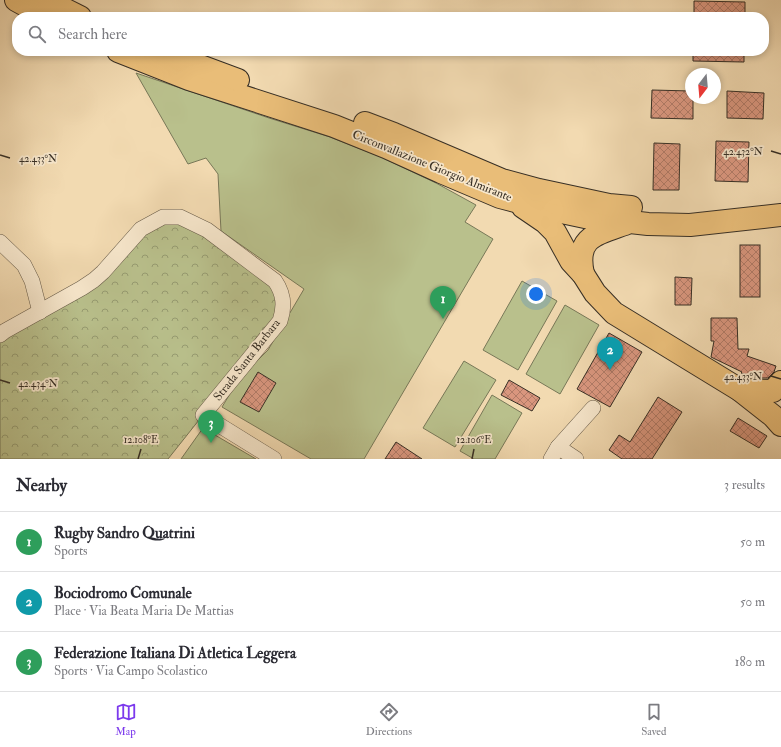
<!DOCTYPE html>
<html lang="en">
<head>
<meta charset="utf-8">
<style>
	:root { --surface:#fff; --page:#f2f2f3; --text:#2b2b33; --muted:#7c7c81; --line:#e1e1e2; --accent:#7c3aed }
	body { margin:0; font-family:"IM FELL Double Pica",serif; background:var(--page); color:var(--text) }
	.compass { position:absolute; left:685px; top:68px; width:36px; height:36px; border-radius:50%; background:var(--surface); box-shadow:0 2px 6px #0003; rotate:196deg }
	.you { position:absolute; left:536px; top:294px; width:14px; height:14px; margin:-10px; border:3px solid #fff; border-radius:50%; background:#1a73e8; box-shadow:0 0 0 6px #1a73e833 }
	.badge { display:grid; place-items:center; width:26px; height:26px; border-radius:50%; background:var(--accent); color:#fff; font-size:13px; font-weight:700 }
	.pin { position:absolute; translate:-50% -33px; filter:drop-shadow(0 1px 2px #0008) }
	.pin::after { content:''; position:absolute; top:21px; width:14px; height:12px; background:inherit; clip-path:polygon(0 0,100% 0,50% 100%) }
	.list { margin:0; padding:0; list-style:none }
	h2 { display:flex; justify-content:space-between; align-items:center; height:52px; margin:0; padding:0 16px; font-size:17px }
	h2 small { font-size:13px; font-weight:400; color:var(--muted) }
	.list li { display:grid; grid-template-columns:26px 1fr auto; gap:12px; align-items:center; box-sizing:border-box; height:60px; padding:0 16px; border-top:1px solid var(--line) }
	.list b { display:block; font-size:15px; white-space:nowrap }
	.list p { margin:0; font-size:13px; white-space:nowrap; color:var(--muted) }
	.list em { font-size:13px; font-style:normal; color:var(--muted) }
	.icon { flex:none; width:22px; height:22px; fill:none; stroke:currentColor; stroke-width:2; stroke-linecap:round; stroke-linejoin:round }
	.map { position:relative; flex:none; width:781px; height:459px; overflow:hidden }
	.search { position:absolute; background:var(--surface); box-shadow:0 2px 6px #0003; left:12px; right:12px; top:12px; height:44px; display:flex; align-items:center; gap:10px; box-sizing:border-box; padding:0 14px; border-radius:16px; color:var(--muted); font-size:15px }
	.sheet { height:232px; background:var(--surface) }
	nav { display:flex; justify-content:space-around; align-items:center; box-sizing:border-box; height:56px; border-top:1px solid var(--line); background:var(--surface); font-size:11px; color:var(--muted) }
	nav a { display:grid; justify-items:center; gap:2px }
	nav .on { color:var(--accent) }
	.map>svg:first-child { display:block }
</style>
</head>
<body>
<div class="map">
<svg width="781" height="459" viewBox="0 0 781 459">
	<defs>
		<pattern id="forest-crowns" width="20" height="18" patternUnits="userSpaceOnUse"><rect width="20" height="18" fill="#b9c08c"/><path d="M2 6a3 3 0 1 1 6 0M12 15a3 3 0 1 1 6 0" fill="none" stroke="#979c72"/></pattern>
		<pattern id="building-cross-hatch" width="8" height="8" patternUnits="userSpaceOnUse"><rect width="8" height="8" fill="#d9967e"/><path d="M0 0l8 8M0 8l8-8" fill="none" stroke="#b17b67"/></pattern>
	</defs>
	<rect width="100%" height="100%" fill="#f2dab1"/>
	<filter id="stains"><feTurbulence type="fractalNoise" baseFrequency=".005" numOctaves="4"/><feColorMatrix values="0 0 0 0 .2 0 0 0 0 .09 0 0 0 0 .02 0 0 0 .5 -.17"/></filter>
	<radialGradient id="worn" r=".72"><stop offset=".6" stop-color="#630" stop-opacity="0"/><stop offset="1" stop-color="#630" stop-opacity=".3"/></radialGradient>
	<!-- grass -->
	<g fill="#b9c08c" stroke="#787858">
		<path d="M136 73 269 118 330 137 381 157 436 183 476 205 465 222 493 239 364 459H311L222 407 239 379 268 350 304 289 221 231 218 174 206 158 188 164Z"/>
		<path d="M522 281 557 301 518 370 483 350Z"/>
		<path d="M565 305 599 325 560 394 526 374Z"/>
		<path d="M464 361 496 380 455 447 423 428Z"/>
		<path d="M492 395 522 413 495 459H474L460 451Z"/>
		<path d="M203 428 256 459H181Z"/>
	</g>
	<!-- forest -->
	<path fill="url(#forest-crowns)" stroke="#787858" d="M180 217 275 281 284 306 203 415 168 459H0V335L82 288 141 229Z"/>
	<!-- building -->
	<g fill="url(#building-cross-hatch)" stroke="#372f25">
		<path d="M694 1 745 2V17H694Z"/>
		<path d="M693 51H744V62L693 61Z"/>
		<path d="M652 90 691 91V98H693V119L651 118Z"/>
		<path d="M727 91 764 93 763 119 727 118Z"/>
		<path d="M716 141 749 142 748 182 715 181Z"/>
		<path d="M654 143 680 144 679 190H653Z"/>
		<rect x="740" y="245" width="20" height="52"/>
		<path d="M675 277 692 278 691 305H675Z"/>
		<path d="M711 318H737L738 349H749L747 356 776 366 774 372 768 378H757L741 373 742 372 711 357 714 341H711Z"/>
		<path d="M609 333 642 352 610 407 577 389Z"/>
		<path d="M258 372 276 383 259 412 240 402Z"/>
		<path d="M509 380 540 398 532 411 501 395Z"/>
		<path d="M658 397 682 412 652 459H622L609 450 619 435 630 442Z"/>
		<path d="M738 418 767 436 759 448 730 431Z"/>
		<path d="M396 442 422 459H385Z"/>
	</g>
	<g fill="none" stroke-linecap="round" stroke-linejoin="round">
		<!-- street casing -->
		<g stroke="#665a48" stroke-width="16">
			<g id="street">
				<path d="M0 242 24 265 32 281 40 312"/>
				<path d="M0 335 5 331 82 288 94 280 103 272 141 229 163 217H180L207 230 275 281C284 294 285 306 280 321L203 415 274 459"/>
				<path d="M558 447 593 408"/>
				<path d="M551 459 558 447 576 459"/>
			</g>
		</g>
		<!-- highway casing -->
		<g stroke="#372f25" stroke-width="24">
			<g id="highway">
				<path d="M16 0 47 17"/>
				<path d="M46 0 80 17"/>
				<path d="M118 51 189 79 334 126 386 147 441 172 500 197 538 207 585 217 648 224 690 225 781 215"/>
				<path d="M160 51 238 80"/>
				<path d="M365 123 394 134 502 180 539 190 609 205 631 207"/>
				<path d="M523 207 545 222 555 232 571 261 583 274 595 293 614 313 740 390 773 416 781 425"/>
				<path d="M583 274C575 237 596 234 625 224"/>
				<path d="M740 390 773 391 781 382"/>
			</g>
		</g>
		<!-- street -->
		<use href="#street" stroke="#f7e7cc" stroke-width="15"/>
		<!-- highway -->
		<use href="#highway" stroke="#e9bd78" stroke-width="22"/>
	</g>
	<!-- ticks -->
	<path fill="none" stroke="#372f25" stroke-width="1.5" d="M771 151 781 154M0 155 10 158M771 376 781 379M0 380 10 383M138 459 141 449M472 459 474 449"/>
	<g text-anchor="middle" dominant-baseline="central" stroke-width="3.5" stroke-linejoin="round" paint-order="stroke">
		<!-- street labels -->
		<g font-size="12" fill="#372f25" stroke="#f7e7cc">
			<text transform="translate(432 166) rotate(22)">Circonvallazione Giorgio Almirante</text>
			<text transform="translate(247 360) rotate(-52)">Strada Santa Barbara</text>
		</g>
	</g>
	<g font-size="10" text-anchor="middle" fill="#372f25" stroke="#f7e7cc" stroke-width="3.5" stroke-linejoin="round" paint-order="stroke">
		<text x="743" y="155">42.432°N</text>
		<text x="38" y="162">42.433°N</text>
		<text x="743" y="380">42.433°N</text>
		<text x="38" y="387">42.434°N</text>
		<text x="141" y="443">12.108°E</text>
		<text x="474" y="443">12.106°E</text>
	</g>
	<rect width="100%" height="100%" filter="url(#stains)"/>
	<rect width="100%" height="100%" fill="url(#worn)"/>
</svg>
<svg class="compass" viewBox="-18 -18 36 36"><path d="M0-13l5 13h-10z" fill="#e53935"/><path d="M0 13l5-13h-10z" fill="#7c7c81"/></svg>
<div class="you"></div>
<div class="pin badge" style="left:443px;top:319px;background:#2e9e5b">1</div>
<div class="pin badge" style="left:610px;top:370px;background:#0f9aa8">2</div>
<div class="pin badge" style="left:211px;top:443px;background:#2e9e5b">3</div>
<div class="search"><svg class="icon" aria-label="search" viewBox="0 0 24 24"><circle cx="10" cy="10" r="6"/><path d="M15 15l6 6"/></svg>Search here</div>
</div>
<section class="sheet">
<h2>Nearby<small>3 results</small></h2>
<ul class="list">
<li><span class="badge" style="background:#2e9e5b">1</span><div><b>Rugby Sandro Quatrini</b><p>Sports</p></div><em>50 m</em></li>
<li><span class="badge" style="background:#0f9aa8">2</span><div><b>Bociodromo Comunale</b><p>Place · Via Beata Maria De Mattias</p></div><em>50 m</em></li>
<li><span class="badge" style="background:#2e9e5b">3</span><div><b>Federazione Italiana Di Atletica Leggera</b><p>Sports · Via Campo Scolastico</p></div><em>180 m</em></li>
</ul>
</section>
<nav>
<a class="on"><svg class="icon" aria-label="map" viewBox="0 0 24 24"><path d="M3 6l6-2 6 2 6-2v14l-6 2-6-2-6 2zM9 4v14M15 6v14"/></svg>Map</a>
<a><svg class="icon" aria-label="directions" viewBox="0 0 24 24"><path d="M12 3l9 9-9 9-9-9zM9 14v-3h6M13 9l2 2-2 2"/></svg>Directions</a>
<a><svg class="icon" aria-label="saved" viewBox="0 0 24 24"><path d="M7 4h10v16l-5-4-5 4z"/></svg>Saved</a>
</nav>
</body>
</html>
